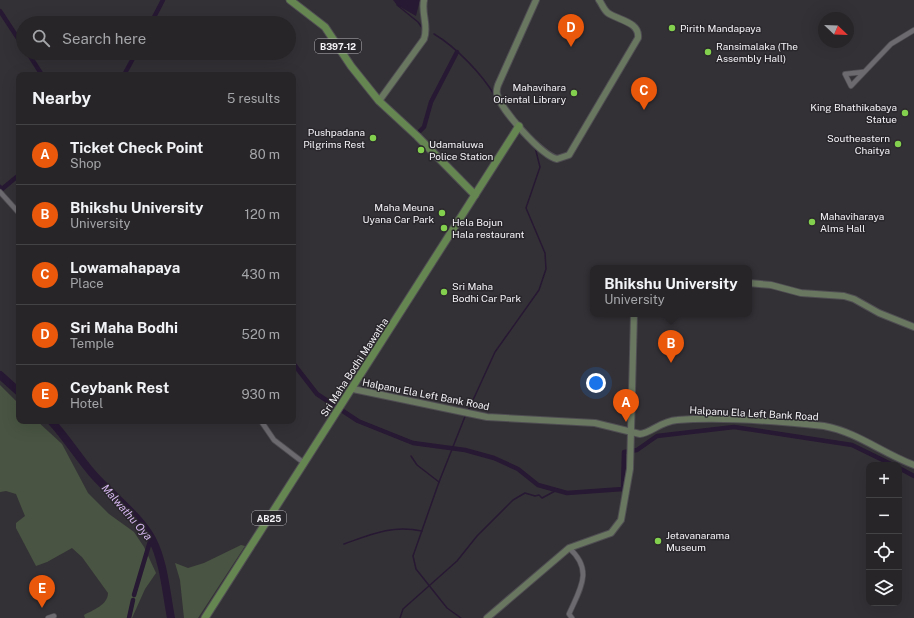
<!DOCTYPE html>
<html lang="en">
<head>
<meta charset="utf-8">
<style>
	:root { --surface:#272528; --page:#2f2d30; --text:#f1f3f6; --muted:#a4a5a8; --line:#434245; --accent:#ea580c }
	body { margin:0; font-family:"Public Sans",sans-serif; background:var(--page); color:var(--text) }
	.controls { position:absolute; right:12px; bottom:12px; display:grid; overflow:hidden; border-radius:8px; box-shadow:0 4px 16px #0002 }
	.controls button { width:36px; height:36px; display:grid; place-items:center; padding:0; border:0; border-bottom:1px solid var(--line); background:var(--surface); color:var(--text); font:20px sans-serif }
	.compass { position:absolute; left:818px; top:12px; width:36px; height:36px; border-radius:50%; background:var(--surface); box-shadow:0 4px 16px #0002; rotate:113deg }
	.you { position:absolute; left:596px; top:383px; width:14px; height:14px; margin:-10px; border:3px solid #fff; border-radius:50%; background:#1a73e8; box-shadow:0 0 0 6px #1a73e833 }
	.badge { display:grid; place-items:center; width:26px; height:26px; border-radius:50%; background:var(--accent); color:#fff; font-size:13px; font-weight:700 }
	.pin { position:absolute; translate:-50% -33px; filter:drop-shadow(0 1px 2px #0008) }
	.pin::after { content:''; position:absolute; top:21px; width:14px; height:12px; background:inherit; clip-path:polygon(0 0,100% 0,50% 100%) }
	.popup { position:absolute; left:590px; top:265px; width:162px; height:52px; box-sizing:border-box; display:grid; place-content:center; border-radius:8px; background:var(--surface); filter:drop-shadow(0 1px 3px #0005); font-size:13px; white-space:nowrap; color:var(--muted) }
	.popup b { font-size:15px; color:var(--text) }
	.popup::after { content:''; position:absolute; left:50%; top:100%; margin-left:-8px; border:8px solid transparent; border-top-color:var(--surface) }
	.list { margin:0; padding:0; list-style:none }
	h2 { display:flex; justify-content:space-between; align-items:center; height:52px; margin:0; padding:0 16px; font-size:17px }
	h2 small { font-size:13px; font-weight:400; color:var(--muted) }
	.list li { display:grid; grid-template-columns:26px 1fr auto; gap:12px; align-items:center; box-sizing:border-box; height:60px; padding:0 16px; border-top:1px solid var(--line) }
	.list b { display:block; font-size:15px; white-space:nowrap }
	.list p { margin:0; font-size:13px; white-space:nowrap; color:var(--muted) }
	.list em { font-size:13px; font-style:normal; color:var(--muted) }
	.icon { flex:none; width:22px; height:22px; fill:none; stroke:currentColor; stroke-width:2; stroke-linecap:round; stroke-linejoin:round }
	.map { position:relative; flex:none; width:914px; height:618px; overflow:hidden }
	.search { position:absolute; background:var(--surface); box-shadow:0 4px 16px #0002; left:16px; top:16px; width:280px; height:44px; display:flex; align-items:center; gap:10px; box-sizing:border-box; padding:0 14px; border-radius:22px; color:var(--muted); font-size:15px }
	.panel { position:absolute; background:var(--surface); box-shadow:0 4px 16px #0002; left:16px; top:72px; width:280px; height:352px; border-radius:8px }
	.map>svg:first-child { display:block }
</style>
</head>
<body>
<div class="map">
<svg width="914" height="618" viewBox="0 0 914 618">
	<rect width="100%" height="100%" fill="#343136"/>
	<!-- green -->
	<g fill="#495542">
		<path d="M0 385 19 404V421H37L62 444 88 493 109 514 134 532 144 547 156 573 145 589 132 618H85L84 615C93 610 108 605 108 593L82 557 72 548 47 562 36 566 16 528V523L25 516 16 494 6 491 0 492Z"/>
		<path d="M241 545 245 546 198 618H184L180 580 175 563 188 568 204 563Z"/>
	</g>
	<!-- water -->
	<path fill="#271833" d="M393 0H420L416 16 397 5Z"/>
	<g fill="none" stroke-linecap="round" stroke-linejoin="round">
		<!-- stream -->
		<g stroke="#271833" stroke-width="1.5">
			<path d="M397 5 418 22 423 29"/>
			<path d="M434 34C456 47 482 74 495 96"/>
			<path d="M507 117 515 128"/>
			<path d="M468 411 495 352 539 290 546 269 545 253 526 208 540 167 535 147"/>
			<path d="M411 456 417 465 439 482"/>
			<path d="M344 544C372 534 391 525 422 531"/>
			<path d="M400 618 403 609 457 561 477 536 513 500 525 493 535 496 539 495 542 498 557 490"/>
			<path d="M461 618 447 608 416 569 413 556 439 482 466 414"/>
		</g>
		<!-- canal -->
		<g stroke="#271833" stroke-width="4.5">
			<path d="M0 11 23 46"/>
			<path d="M151 23 163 0"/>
			<path d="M28 53 42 75"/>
			<path d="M124 75 136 53"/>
			<path d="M420 131 424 127 431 102 457 52"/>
			<path d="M0 187 2 189 19 175"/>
			<path d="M293 363 317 394 358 421 413 443 465 450 494 458 518 469 538 485 567 493 623 489 624 452 637 450 657 436 734 427 852 445 893 465"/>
			<path d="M899 468 914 476"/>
			<path d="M134 595 151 538"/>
			<path d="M129 618 133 600"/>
		</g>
		<!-- river -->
		<g stroke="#271833" stroke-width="8">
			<path d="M0 375 19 392"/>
			<path d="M51 421C66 437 78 457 92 473 111 495 138 514 152 539 164 562 166 592 171 618"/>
		</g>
		<!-- street casing -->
		<g stroke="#4f4d52" stroke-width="6">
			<g id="street">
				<path d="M863 72 845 74 851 86 891 44 914 30"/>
				<path d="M0 192 19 213"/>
				<path d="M261 421 274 440 304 463"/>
				<path d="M569 548C594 570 580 589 569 614L572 618"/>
				<path d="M48 618 54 616"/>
			</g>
		</g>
		<!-- secondary casing -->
		<g stroke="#4f4d52" stroke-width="8">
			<g id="secondary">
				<path d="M536 0 498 85C497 88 496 91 497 94 500 109 542 156 557 159L569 155 638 38C640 22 618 20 608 13 604 10 602 4 599 0"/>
				<path d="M379 101 424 39C429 26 421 14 424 0"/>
				<path d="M749 283 771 285 801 293 844 296 854 299 879 313 914 327"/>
				<path d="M353 389 487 417 595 423 640 434C651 433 661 421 677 420 723 416 778 421 824 426 857 432 882 453 914 465"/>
				<path d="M487 618 569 548 611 533 621 520 630 469 634 314"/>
			</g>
		</g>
		<!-- primary casing -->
		<g stroke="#4f4d52" stroke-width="9">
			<g id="primary">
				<path d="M290 0 325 27 351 66 379 101 417 136 475 195"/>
				<path d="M205 618 519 126"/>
			</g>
		</g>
		<!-- street -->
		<use href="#street" stroke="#6c696f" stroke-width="4.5"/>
		<!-- secondary -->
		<use href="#secondary" stroke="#697760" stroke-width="6"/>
		<!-- primary -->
		<use href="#primary" stroke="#668651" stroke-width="7"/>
	</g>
	<!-- markers -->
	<g fill="#83d04e" stroke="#2a272c" stroke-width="1.5">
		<circle cx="672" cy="28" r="4"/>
		<circle cx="708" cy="52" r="4"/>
		<circle cx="574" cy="93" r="4"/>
		<circle cx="905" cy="113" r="4"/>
		<circle cx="373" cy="138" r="4"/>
		<circle cx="898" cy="144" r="4"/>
		<circle cx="421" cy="150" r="4"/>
		<circle cx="442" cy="213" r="4"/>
		<circle cx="812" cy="222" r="4"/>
		<circle cx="444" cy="228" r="4"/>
		<circle cx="444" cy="292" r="4"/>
		<circle cx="658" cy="541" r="4"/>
	</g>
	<g text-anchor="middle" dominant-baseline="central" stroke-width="3" stroke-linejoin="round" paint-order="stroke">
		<!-- shield labels -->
		<g fill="#2a272c" stroke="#b8b6ba" stroke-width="1">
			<rect x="315" y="39" width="46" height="14" rx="3"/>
			<rect x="252" y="511" width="34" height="14" rx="3"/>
		</g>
		<g font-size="9" font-weight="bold" fill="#f5f3f7">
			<text x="338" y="46">B397-12</text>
			<text x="269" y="518">AB25</text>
		</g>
		<!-- poi labels -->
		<g font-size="10" fill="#f5f3f7" stroke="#2a272c" text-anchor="start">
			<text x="680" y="28">Pirith Mandapaya</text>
			<text x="716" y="46">Ransimalaka (The<tspan x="716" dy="12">Assembly Hall)</tspan></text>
			<text x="566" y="87" text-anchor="end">Mahavihara<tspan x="566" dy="12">Oriental Library</tspan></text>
			<text x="897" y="107" text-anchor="end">King Bhathikabaya<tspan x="897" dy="12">Statue</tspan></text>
			<text x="365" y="132" text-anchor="end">Pushpadana<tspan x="365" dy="12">Pilgrims Rest</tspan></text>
			<text x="890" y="138" text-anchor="end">Southeastern<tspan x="890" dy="12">Chaitya</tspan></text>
			<text x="429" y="144">Udamaluwa<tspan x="429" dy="12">Police Station</tspan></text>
			<text x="434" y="207" text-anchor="end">Maha Meuna<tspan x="434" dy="12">Uyana Car Park</tspan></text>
			<text x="820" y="216">Mahaviharaya<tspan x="820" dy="12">Alms Hall</tspan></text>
			<text x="452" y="222">Hela Bojun<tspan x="452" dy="12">Hala restaurant</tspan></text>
			<text x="452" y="286">Sri Maha<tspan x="452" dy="12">Bodhi Car Park</tspan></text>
			<text x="666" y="535">Jetavanarama<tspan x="666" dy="12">Museum</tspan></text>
		</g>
		<!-- street labels -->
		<g font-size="10" fill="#f5f3f7" stroke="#2a272c">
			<text transform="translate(354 367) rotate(-57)">Sri Maha Bodhi Mawatha</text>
			<text transform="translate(426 394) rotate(11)">Halpanu Ela Left Bank Road</text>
			<text transform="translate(754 413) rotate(3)">Halpanu Ela Left Bank Road</text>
		</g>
		<!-- water labels -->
		<g font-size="11" font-style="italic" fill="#d5b6ef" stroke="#2a272c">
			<text transform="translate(127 512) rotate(49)">Malwathu Oya</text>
		</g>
	</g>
</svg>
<div class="controls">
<button>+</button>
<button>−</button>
<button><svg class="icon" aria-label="locate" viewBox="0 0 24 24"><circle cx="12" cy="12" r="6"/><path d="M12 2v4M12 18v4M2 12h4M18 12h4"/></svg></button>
<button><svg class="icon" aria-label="layers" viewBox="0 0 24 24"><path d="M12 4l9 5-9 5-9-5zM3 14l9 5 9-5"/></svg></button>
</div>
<svg class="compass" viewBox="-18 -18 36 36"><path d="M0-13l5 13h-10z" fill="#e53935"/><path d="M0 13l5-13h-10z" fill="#a4a5a8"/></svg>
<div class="you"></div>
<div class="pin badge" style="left:626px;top:422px">A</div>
<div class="pin badge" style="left:671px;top:363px">B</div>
<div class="popup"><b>Bhikshu University</b>University</div>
<div class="pin badge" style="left:644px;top:110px">C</div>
<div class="pin badge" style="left:571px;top:47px">D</div>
<div class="pin badge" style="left:42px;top:608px">E</div>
<div class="search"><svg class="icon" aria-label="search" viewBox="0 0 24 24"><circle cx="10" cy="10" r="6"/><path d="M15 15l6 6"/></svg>Search here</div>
<section class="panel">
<h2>Nearby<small>5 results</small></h2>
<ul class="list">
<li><span class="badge">A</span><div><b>Ticket Check Point</b><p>Shop</p></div><em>80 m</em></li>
<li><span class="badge">B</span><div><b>Bhikshu University</b><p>University</p></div><em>120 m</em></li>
<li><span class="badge">C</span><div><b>Lowamahapaya</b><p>Place</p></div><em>430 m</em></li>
<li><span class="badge">D</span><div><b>Sri Maha Bodhi</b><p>Temple</p></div><em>520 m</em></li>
<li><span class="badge">E</span><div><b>Ceybank Rest</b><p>Hotel</p></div><em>930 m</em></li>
</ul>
</section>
</div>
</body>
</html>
